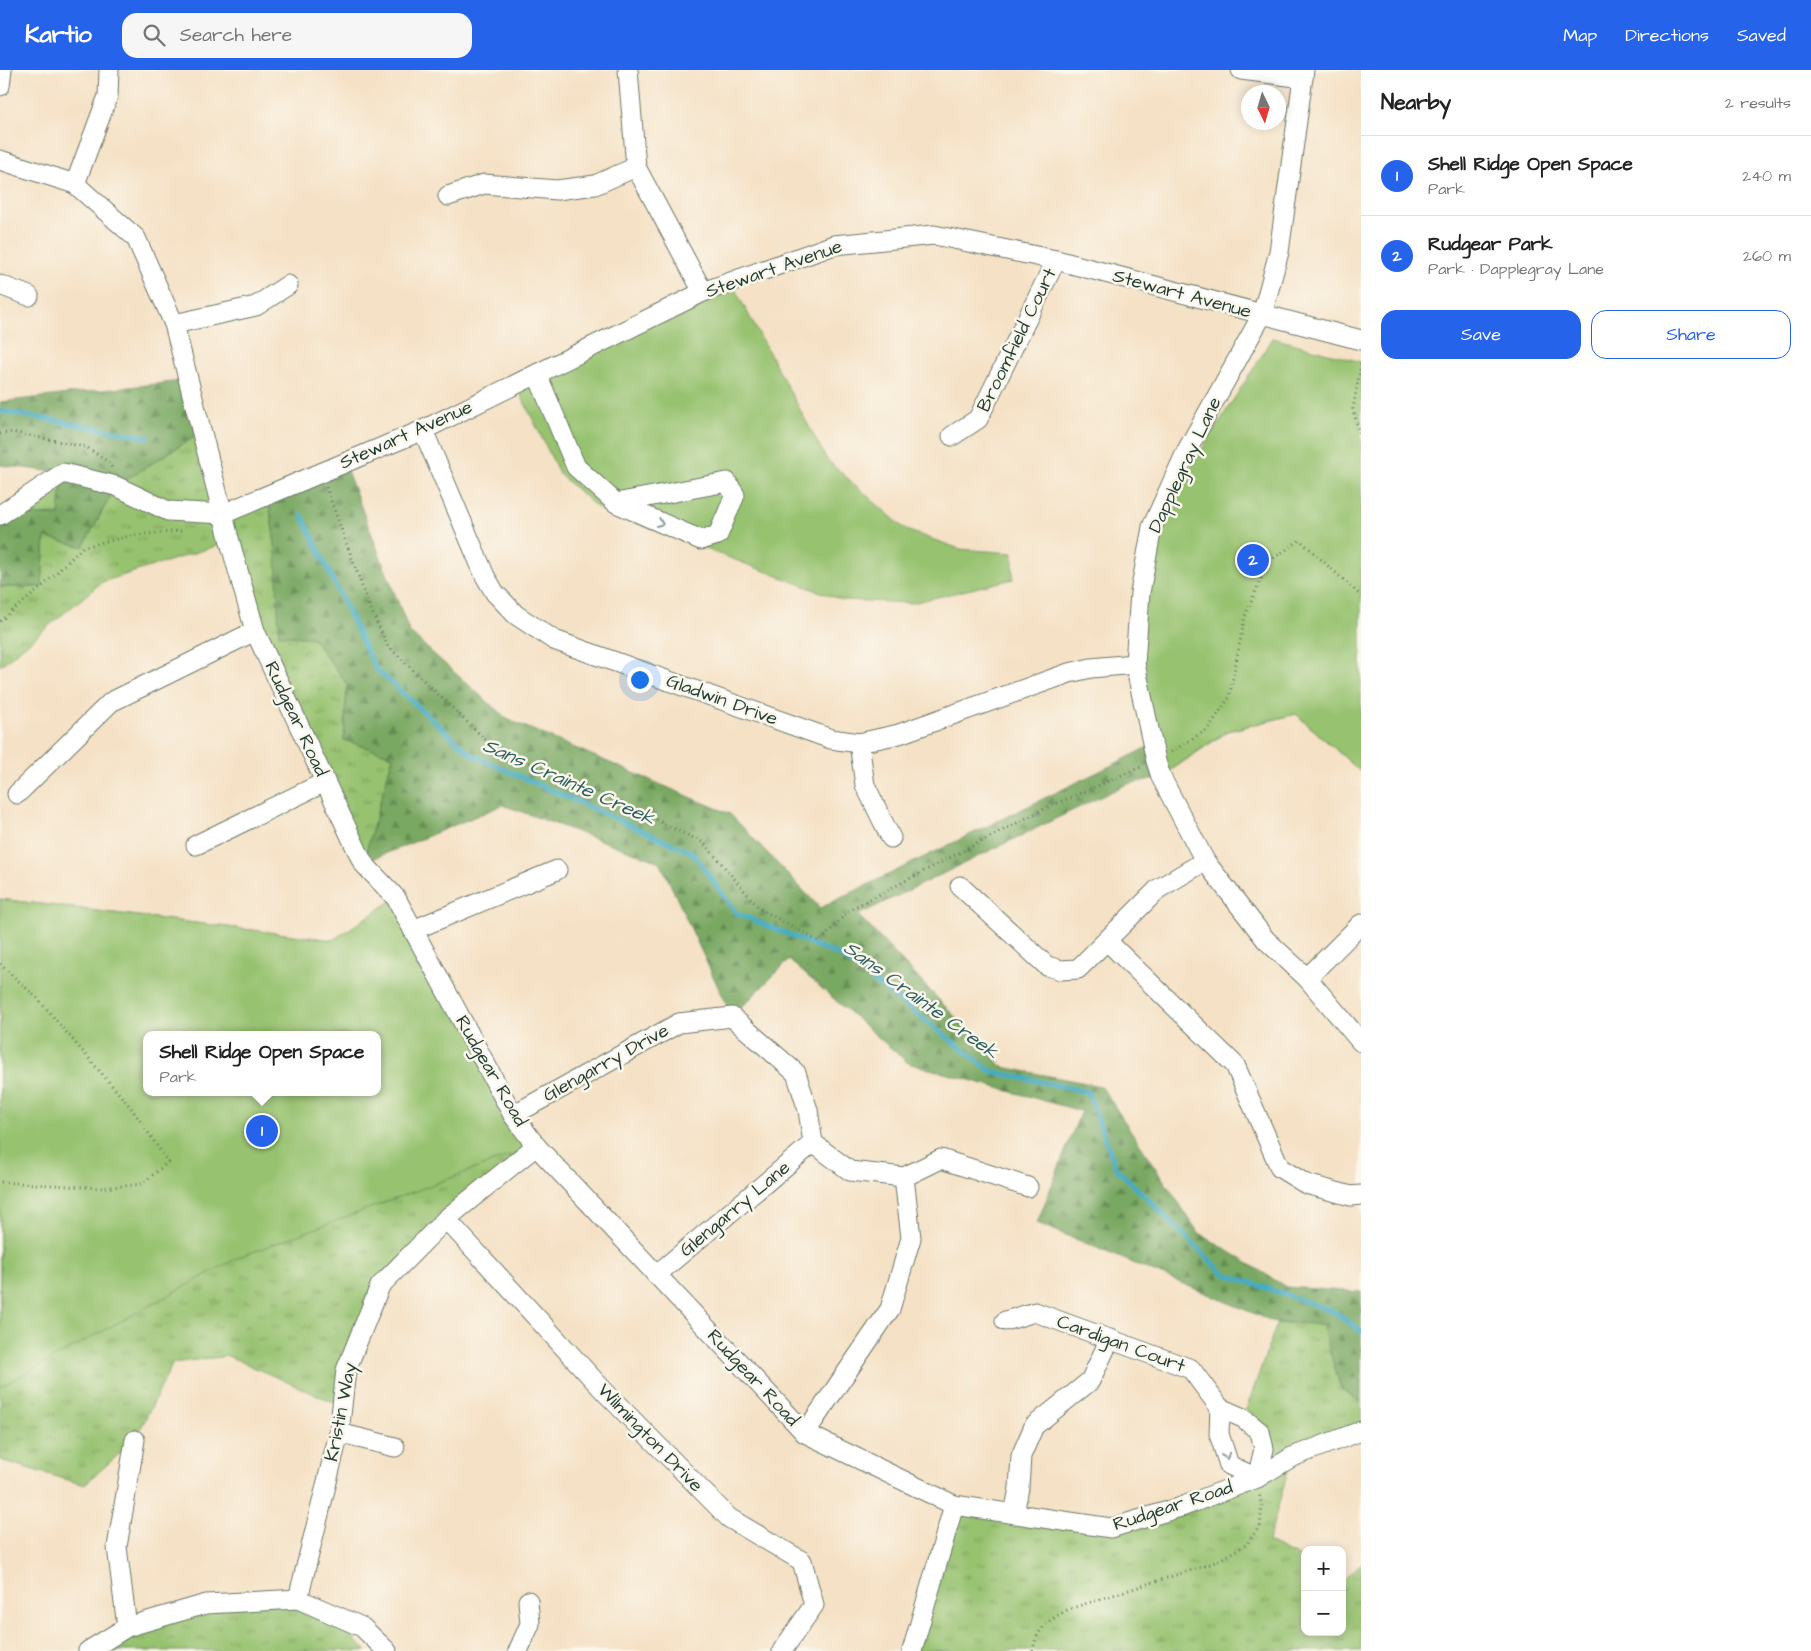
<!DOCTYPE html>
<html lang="en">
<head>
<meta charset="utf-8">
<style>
	:root { --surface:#fff; --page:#f6f6f6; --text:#222; --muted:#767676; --line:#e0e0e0; --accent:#2563eb }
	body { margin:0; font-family:"Architects Daughter",sans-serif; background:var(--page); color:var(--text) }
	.controls { position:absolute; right:15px; bottom:15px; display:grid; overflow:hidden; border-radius:10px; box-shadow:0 2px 12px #0003 }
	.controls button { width:45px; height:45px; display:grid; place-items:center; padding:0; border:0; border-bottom:1px solid var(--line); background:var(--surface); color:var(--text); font:25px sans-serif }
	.compass { position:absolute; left:1241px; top:15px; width:45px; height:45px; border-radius:50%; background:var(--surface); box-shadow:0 2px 12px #0003; rotate:175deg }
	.you { position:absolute; left:639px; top:609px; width:18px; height:18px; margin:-12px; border:4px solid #fff; border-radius:50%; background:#1a73e8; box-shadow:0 0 0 8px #1a73e833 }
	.badge { display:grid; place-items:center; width:32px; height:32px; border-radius:50%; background:var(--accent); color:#fff; font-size:16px; font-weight:700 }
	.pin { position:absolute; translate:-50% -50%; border:2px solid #fff; box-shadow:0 1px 5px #0006 }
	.popup { position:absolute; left:143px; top:961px; width:238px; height:65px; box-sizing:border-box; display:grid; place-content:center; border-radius:10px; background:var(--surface); filter:drop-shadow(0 1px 4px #0005); font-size:16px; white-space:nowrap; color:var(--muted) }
	.popup b { font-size:19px; color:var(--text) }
	.popup::after { content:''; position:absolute; left:50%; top:100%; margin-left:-10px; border:10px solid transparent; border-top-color:var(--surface) }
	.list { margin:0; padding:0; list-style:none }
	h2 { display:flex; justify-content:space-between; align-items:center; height:65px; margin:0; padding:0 20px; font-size:21px }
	h2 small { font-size:16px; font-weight:400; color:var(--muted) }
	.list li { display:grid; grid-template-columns:32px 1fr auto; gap:15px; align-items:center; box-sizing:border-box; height:80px; padding:0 20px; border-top:1px solid var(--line) }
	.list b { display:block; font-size:19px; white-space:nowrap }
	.list p { margin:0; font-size:16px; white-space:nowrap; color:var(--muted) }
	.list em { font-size:16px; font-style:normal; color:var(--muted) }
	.actions { display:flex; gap:10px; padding:15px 20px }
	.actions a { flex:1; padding:11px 0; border:1px solid var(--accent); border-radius:15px; text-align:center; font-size:18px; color:var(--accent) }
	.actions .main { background:var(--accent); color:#fff }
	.icon { flex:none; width:28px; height:28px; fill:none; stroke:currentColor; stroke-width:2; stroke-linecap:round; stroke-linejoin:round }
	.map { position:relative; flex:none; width:1361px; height:1581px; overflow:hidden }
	header { display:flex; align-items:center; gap:30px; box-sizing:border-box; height:70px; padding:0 25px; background:var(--accent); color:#fff }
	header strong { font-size:24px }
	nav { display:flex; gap:28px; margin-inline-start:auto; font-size:18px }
	.search { width:350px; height:45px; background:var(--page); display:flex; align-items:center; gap:12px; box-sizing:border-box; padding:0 18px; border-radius:15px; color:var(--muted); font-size:19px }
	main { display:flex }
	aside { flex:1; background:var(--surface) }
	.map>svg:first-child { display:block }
</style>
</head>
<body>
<header>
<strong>Kartio</strong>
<div class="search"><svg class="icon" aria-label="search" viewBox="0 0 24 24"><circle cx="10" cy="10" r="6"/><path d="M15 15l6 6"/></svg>Search here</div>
<nav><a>Map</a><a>Directions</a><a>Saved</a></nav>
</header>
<main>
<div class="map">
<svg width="1361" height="1581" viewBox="0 0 1361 1581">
	<defs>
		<pattern id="grass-tufts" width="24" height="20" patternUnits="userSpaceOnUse" patternTransform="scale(1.25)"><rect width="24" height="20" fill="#97c26f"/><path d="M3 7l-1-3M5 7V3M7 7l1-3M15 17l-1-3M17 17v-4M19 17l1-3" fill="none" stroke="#7b9f5c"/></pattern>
		<pattern id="forest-firs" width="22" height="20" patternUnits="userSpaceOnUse" patternTransform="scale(1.25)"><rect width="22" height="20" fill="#79a862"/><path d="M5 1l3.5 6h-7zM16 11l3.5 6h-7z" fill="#638a52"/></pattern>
	</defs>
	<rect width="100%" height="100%" fill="#fbf7ec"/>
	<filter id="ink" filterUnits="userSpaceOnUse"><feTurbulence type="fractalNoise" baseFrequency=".02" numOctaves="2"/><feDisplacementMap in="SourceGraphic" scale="10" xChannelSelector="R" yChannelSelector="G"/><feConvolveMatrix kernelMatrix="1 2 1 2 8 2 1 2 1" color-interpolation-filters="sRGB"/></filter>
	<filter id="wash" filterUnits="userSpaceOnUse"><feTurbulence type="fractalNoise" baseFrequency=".0096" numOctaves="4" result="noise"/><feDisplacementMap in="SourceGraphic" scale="20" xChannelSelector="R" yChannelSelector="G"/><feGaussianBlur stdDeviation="1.12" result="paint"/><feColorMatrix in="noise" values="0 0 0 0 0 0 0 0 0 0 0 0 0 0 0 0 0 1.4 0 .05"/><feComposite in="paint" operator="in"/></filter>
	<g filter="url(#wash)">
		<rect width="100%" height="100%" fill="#f5e1c5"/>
		<!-- grass -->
		<g fill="url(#grass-tufts)" stroke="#5b8052" fill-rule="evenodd">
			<path d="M202 362 223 444 268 425 276 481 313 568 347 614 344 670 393 686 363 793 255 561 229 472 102 512 0 596V517H42L45 466 116 416Z"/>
			<path d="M63 403 59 445H1Z"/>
			<path d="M396 828 536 1076 380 1216 342 1336 228 1286 173 1293 135 1370 84 1415 0 1390V829L333 870ZM147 965H377V1022H147Z"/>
			<path d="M1277 1253 1322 1254 1341 1319 1361 1332V1361L1292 1387 1268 1472 1305 1490V1562H1342V1508L1345 1509 1361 1493V1581H912L954 1435 1111 1458 1257 1408 1264 1379 1243 1348Z"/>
			<path d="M298 1529 362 1557 355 1571 367 1581H88L206 1534Z"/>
		</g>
		<!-- forest -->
		<g fill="url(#forest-firs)" stroke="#4c724b">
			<path d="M189 310 202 362 116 416 83 477 45 467 42 517H0L1 445H59L63 403 0 395V332Z"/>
			<path d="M344 393 410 563 507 649 730 744 820 838 1153 675 1245 546 1361 702 1296 644 1228 661 1161 707 1127 714 858 845 1003 997 1101 1016 1198 1162 1286 1217 1361 1222V1332L1341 1319 1322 1254 1277 1253 1037 1153 1081 1041 908 993 789 890 732 947 660 792 503 735 363 793 393 686 344 670 347 614 313 568 279 565 276 481 268 425Z"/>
		</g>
		<!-- park -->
		<g fill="#97c26f" stroke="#5b8052" fill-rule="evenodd">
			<path d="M731 212 827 390 906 460 960 479 1013 483V509L912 533 842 530 599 439 560 405 516 315Z"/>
			<path d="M1273 268 1361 292V702L1296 644 1227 661 1161 707 1135 594 1152 457Z"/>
			<path d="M396 828 536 1076 239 1187 0 1317V829L333 870ZM147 965H377V1022H147Z"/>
		</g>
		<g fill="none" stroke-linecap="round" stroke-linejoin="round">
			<!-- stream -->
			<g stroke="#44acc4" stroke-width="5">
				<path d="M0 341 148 367"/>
				<path d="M302 445 375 598 472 685 693 783 736 843 841 886 991 1001 1088 1022 1116 1098 1223 1203 1333 1241 1361 1261"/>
			</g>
		</g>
	</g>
	<g filter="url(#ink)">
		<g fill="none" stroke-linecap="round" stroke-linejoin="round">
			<!-- minor casing -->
			<g stroke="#6a7667" stroke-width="21">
				<g id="minor">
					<path d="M628 0 636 97 703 222"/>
					<path d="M1241 0 1303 8"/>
					<path d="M1304 0 1279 182 1262 245 1187 380 1152 457 1140 523 1135 594 1156 691 1161 707 1205 791 1266 870 1307 908 1361 972"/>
					<path d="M0 16 2 0"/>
					<path d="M0 90 75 114 136 168 174 254 230 472 255 561 363 793 396 828 513 1045 536 1076 805 1363 954 1435 1111 1458 1181 1437 1257 1408 1292 1387 1361 1361"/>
					<path d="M75 114 108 26 109 0"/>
					<path d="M448 126 484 114 557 120 595 115 636 97"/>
					<path d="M0 215 29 226"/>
					<path d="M174 254 256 236 288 215"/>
					<path d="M537 304 576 397 616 433 701 470 718 465 735 425 727 412 616 433"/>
					<path d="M423 360 485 506 495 523 516 545 554 570 831 669 859 673 899 664 1069 603 1091 598 1135 594"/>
					<path d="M952 366 978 349 1056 190"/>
					<path d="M0 445 63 403 116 416 168 441 223 444 423 360 703 222 834 175 934 165 1056 190 1361 270"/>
					<path d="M859 673 865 715 891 768"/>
					<path d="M17 724 111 632 255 561"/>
					<path d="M196 775 325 712"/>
					<path d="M960 816 1047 896 1061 900 1078 899 1158 819 1205 791"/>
					<path d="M413 860 557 800"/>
					<path d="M1108 872 1235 995 1280 1098 1306 1114 1351 1126 1361 1125"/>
					<path d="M1307 908 1361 854"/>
					<path d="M513 1045 679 953 732 947 796 1003 808 1040 813 1073 850 1101 904 1107 941 1089 1028 1117"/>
					<path d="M446 1149 605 1322 729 1448 802 1491 814 1535 782 1581"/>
					<path d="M656 1205 813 1073"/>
					<path d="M1005 1251 1035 1242 1191 1299 1220 1338 1243 1348 1260 1362 1264 1379 1257 1408 1229 1395 1219 1364 1220 1338"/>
					<path d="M339 1363 395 1377"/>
					<path d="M805 1363 890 1239 911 1168 904 1107"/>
					<path d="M1014 1444 1019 1418 1021 1386 1034 1356 1090 1311 1110 1269"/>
					<path d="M298 1529 339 1363 346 1300 380 1216 446 1149 536 1076"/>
					<path d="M127 1557 117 1477 135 1370"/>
					<path d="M88 1581 127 1557 206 1534 298 1529 362 1557 387 1581"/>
					<path d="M518 1581 530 1554 528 1531"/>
					<path d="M912 1581 954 1435"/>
				</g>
			</g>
			<!-- path -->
			<g stroke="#6a7667" stroke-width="3" stroke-dasharray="1 4" stroke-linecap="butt">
				<path d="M1361 294 1353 339 1361 369"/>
				<path d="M0 364 12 362 86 377 110 393 112 398"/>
				<path d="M326 417 370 538 388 576 493 677 607 726 704 773 760 839 820 872 849 840 1046 738 1141 697"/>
				<path d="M0 551 42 517 83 477 134 465 182 461"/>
				<path d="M1171 682 1208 659 1229 628 1245 546 1268 492 1300 470 1361 526"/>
				<path d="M0 894 37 928 132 1039 168 1092 142 1114 102 1118 0 1112"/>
				<path d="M1033 1581C1036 1558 1050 1549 1069 1539L1211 1494 1246 1475 1260 1456 1262 1437 1259 1423"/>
			</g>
			<!-- minor -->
			<use href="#minor" stroke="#fff" stroke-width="19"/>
		</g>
		<!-- one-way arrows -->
		<defs><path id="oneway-chevron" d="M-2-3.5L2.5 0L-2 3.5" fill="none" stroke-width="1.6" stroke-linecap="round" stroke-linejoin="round" transform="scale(1.25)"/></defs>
		<g stroke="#8f9e9a">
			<use href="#oneway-chevron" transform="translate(660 453) rotate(23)"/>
			<use href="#oneway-chevron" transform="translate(1226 1386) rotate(71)"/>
		</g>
	</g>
	<g text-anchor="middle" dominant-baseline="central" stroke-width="5" stroke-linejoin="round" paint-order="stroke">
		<!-- street labels -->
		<g font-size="19" fill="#1f3d34" stroke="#fbf7ec">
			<text transform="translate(774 199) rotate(-19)">Stewart Avenue</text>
			<text transform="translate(1182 224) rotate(15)">Stewart Avenue</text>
			<text transform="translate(1017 270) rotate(-64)">Broomfield Court</text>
			<text transform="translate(406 365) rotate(-24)">Stewart Avenue</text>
			<text transform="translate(1185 395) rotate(-65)">Dapplegray Lane</text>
			<text transform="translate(722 630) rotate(20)">Gladwin Drive</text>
			<text transform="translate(296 649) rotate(65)">Rudgear Road</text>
			<text transform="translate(606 993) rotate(-29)">Glengarry Drive</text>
			<text transform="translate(491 1001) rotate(60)">Rudgear Road</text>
			<text transform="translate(735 1139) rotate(-40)">Glengarry Lane</text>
			<text transform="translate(1121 1274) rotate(20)">Cardigan Court</text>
			<text transform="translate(753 1308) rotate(47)">Rudgear Road</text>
			<text transform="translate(341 1342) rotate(-79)">Kristin Way</text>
			<text transform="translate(650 1368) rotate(46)">Wilmington Drive</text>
			<text transform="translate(1173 1436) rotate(-18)">Rudgear Road</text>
		</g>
		<!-- water labels -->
		<g font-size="20" font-style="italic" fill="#2a5e5f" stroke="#fbf7ec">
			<text transform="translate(569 712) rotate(24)">Sans Crainte Creek</text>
			<text transform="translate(921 930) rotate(36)">Sans Crainte Creek</text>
		</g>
	</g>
</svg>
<div class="controls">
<button>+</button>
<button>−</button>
</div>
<svg class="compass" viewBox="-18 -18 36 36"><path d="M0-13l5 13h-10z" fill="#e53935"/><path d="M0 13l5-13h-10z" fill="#767676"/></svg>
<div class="you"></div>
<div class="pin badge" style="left:262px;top:1061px">1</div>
<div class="popup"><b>Shell Ridge Open Space</b>Park</div>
<div class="pin badge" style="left:1253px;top:490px">2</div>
</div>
<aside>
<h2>Nearby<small>2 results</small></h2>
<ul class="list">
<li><span class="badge">1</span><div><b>Shell Ridge Open Space</b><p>Park</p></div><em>240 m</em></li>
<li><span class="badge">2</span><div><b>Rudgear Park</b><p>Park · Dapplegray Lane</p></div><em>260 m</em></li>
</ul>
<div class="actions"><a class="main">Save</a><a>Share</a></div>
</aside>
</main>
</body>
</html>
